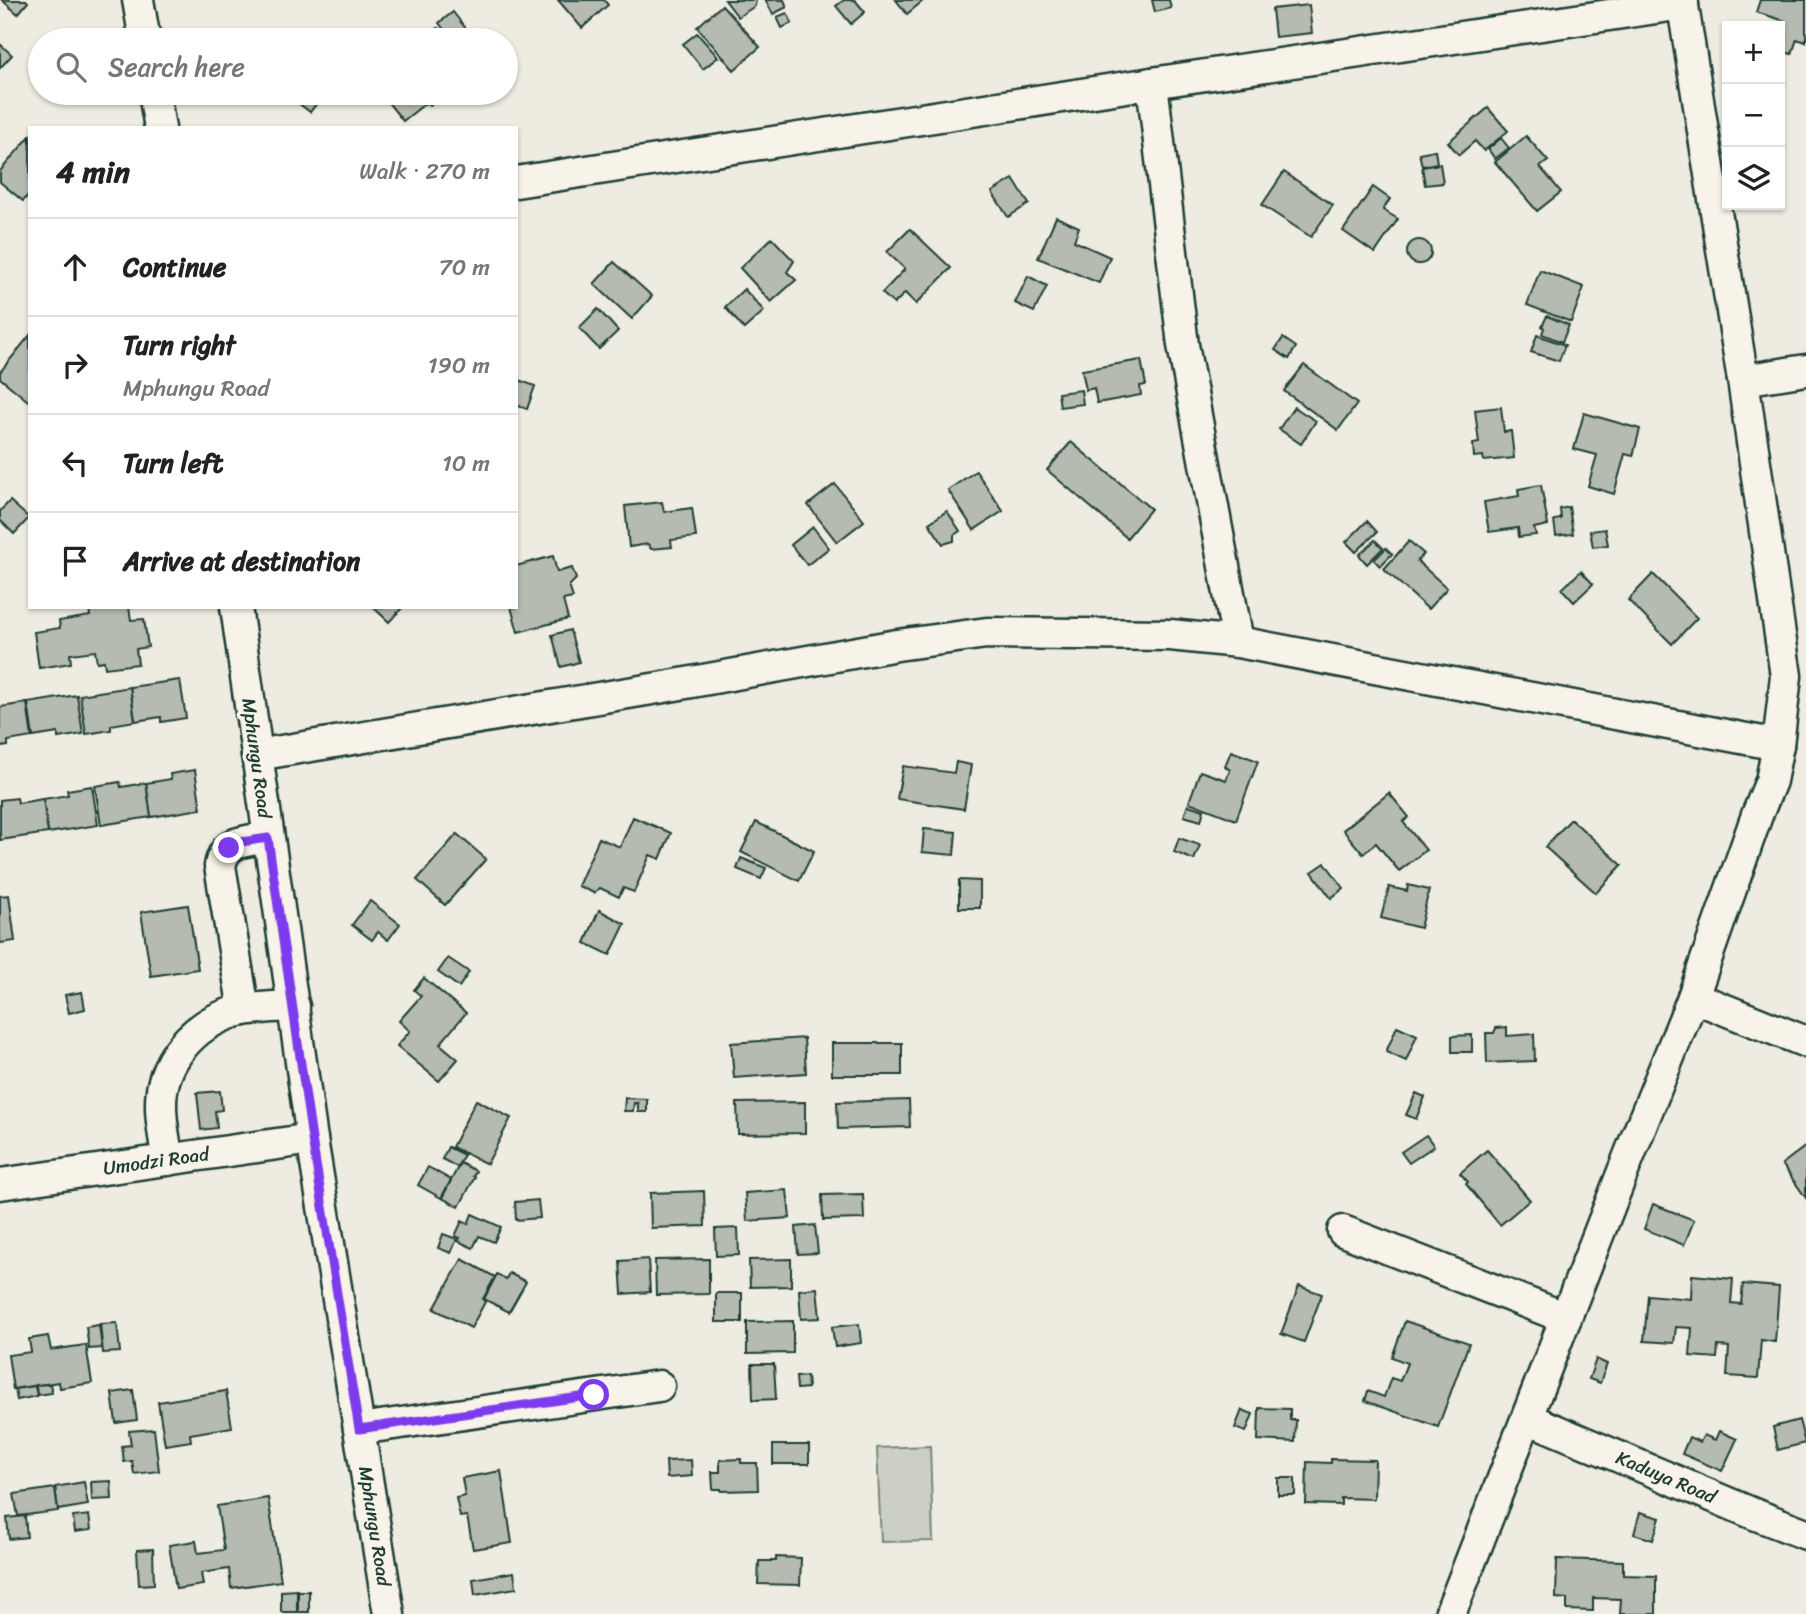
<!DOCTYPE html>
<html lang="en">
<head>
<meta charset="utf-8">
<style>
	:root { --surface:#fff; --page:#f6f6f6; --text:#222; --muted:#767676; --line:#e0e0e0 }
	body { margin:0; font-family:Sriracha,sans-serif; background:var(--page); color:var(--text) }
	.controls { position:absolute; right:21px; top:21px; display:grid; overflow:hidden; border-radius:0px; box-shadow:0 2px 5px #0004 }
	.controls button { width:63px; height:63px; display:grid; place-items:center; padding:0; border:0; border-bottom:2px solid var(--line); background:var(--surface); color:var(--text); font:35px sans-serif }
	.stop { position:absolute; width:21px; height:21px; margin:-16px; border:5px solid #7c3aed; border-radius:50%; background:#fff }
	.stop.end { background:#7c3aed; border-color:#fff; box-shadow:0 2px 7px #0008 }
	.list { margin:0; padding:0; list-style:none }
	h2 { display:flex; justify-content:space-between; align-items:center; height:91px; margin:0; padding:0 28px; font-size:30px }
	h2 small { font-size:23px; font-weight:400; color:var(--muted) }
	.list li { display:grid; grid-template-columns:46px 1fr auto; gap:21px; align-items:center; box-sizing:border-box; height:98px; padding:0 28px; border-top:2px solid var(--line) }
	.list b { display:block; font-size:26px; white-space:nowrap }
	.list p { margin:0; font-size:23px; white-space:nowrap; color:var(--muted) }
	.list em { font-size:23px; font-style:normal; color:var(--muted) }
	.icon { flex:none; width:38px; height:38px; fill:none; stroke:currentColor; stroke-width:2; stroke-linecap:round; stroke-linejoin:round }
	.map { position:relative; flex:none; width:1806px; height:1614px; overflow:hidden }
	.search { position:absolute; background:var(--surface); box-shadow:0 2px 5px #0004; left:28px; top:28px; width:490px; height:77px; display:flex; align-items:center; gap:18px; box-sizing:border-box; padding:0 24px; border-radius:38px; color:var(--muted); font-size:26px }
	.panel { position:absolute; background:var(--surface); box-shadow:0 2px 5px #0004; left:28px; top:126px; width:490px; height:483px; border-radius:0px }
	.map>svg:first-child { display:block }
</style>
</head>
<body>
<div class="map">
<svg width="1806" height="1614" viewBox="0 0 1806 1614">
	<rect width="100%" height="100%" fill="#eeece1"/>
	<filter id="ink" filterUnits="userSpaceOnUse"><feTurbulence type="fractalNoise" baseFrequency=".0143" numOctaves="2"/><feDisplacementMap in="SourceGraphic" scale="14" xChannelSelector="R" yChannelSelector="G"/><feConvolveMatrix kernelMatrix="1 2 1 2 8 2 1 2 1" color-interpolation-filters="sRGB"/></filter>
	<g filter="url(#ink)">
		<!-- green -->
		<path fill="#cccfc4" stroke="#76867c" stroke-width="2" d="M930 1446 933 1541 881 1542 877 1448Z"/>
		<!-- building -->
		<g fill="#b5bbb0" stroke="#1f3d34" stroke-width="2">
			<path d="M2 0H26L28 2 18 14Z"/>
			<path d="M558 0H604L608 5 582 28Z"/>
			<path d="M725 0H756L755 6 738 17Z"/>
			<path d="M765 0H784L787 7 773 14Z"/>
			<path d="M844 0H855L865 12 851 24 836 6Z"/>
			<path d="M896 0H924L907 14Z"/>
			<path d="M1152 0H1169L1171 8 1155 12Z"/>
			<path d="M1760 0H1806V42L1797 39 1792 54 1780 51 1785 35 1781 34 1785 21 1756 12Z"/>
			<path d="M722 5 760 47 734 70 697 27Z"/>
			<path d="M1309 5 1312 33 1275 37 1272 9Z"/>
			<path d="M453 12 470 34 462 40H452L439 23Z"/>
			<path d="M787 13 792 23 782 28 777 17Z"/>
			<path d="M438 28 448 40H434L429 35Z"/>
			<path d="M697 33 718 57 703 69 683 44Z"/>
			<path d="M0 44 12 55 0 68Z"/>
			<path d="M285 93H325L310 112Z"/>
			<path d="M385 93H445L430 105 427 102 403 121 382 95Z"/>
			<path d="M1488 108 1508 131 1484 151 1475 141 1459 155 1448 142Z"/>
			<path d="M30 136V193L23 201 0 182V171Z"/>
			<path d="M1526 136 1548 161 1540 167 1561 192 1537 211 1495 162Z"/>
			<path d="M1501 138 1509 148 1495 159 1488 149Z"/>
			<path d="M1435 150 1437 163 1422 166 1419 153Z"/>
			<path d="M1440 164 1443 183 1425 185 1422 167Z"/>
			<path d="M1284 172 1333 205 1311 237 1262 205Z"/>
			<path d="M1013 179 1029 204 1008 217 992 192Z"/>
			<path d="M1373 187 1390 199 1383 210 1398 219 1375 253 1343 231Z"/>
			<path d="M1056 217 1079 227 1074 241 1110 257 1099 283 1038 258Z"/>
			<path d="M910 229 951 268 916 304 905 293 894 304 882 293 905 269 887 252Z"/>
			<path d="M772 238 794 261 787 272 796 280 771 302 740 268Z"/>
			<circle cx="1419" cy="252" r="12"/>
			<path d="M614 262 652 296 632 319 594 284Z"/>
			<path d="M1540 270 1584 287 1571 322 1527 305Z"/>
			<path d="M1028 276 1047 286 1034 312 1015 303Z"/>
			<path d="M744 289 764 311 744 329 725 307Z"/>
			<path d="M598 309 618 331 599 349 579 328Z"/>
			<path d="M1547 316 1569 325 1562 342 1542 334 1544 328 1542 326Z"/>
			<path d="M30 335V399L28 401 0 378V372Z"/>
			<path d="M1537 335 1565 345 1559 361 1531 352Z"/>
			<path d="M1283 338 1296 347 1289 359 1275 350Z"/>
			<path d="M1141 360 1146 385 1140 386 1141 395 1097 403 1094 388 1086 390 1082 370Z"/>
			<path d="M1304 365 1357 404 1338 430 1284 391Z"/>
			<path d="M516 379 535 386 527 409 516 405Z"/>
			<path d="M1081 390 1083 404 1060 407 1058 393Z"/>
			<path d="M1294 407 1316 421 1301 444 1279 429Z"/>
			<path d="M1501 407 1504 432 1511 431 1514 458 1484 461 1483 456 1474 457 1473 444 1479 443 1475 410Z"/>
			<path d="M1584 413 1640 429 1633 456 1625 454 1614 494 1588 486 1597 455 1574 449Z"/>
			<path d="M1071 442 1151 509 1127 538 1047 470Z"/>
			<path d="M976 471 1003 511 974 530 948 490Z"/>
			<path d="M835 484 864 521 837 542 808 505Z"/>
			<path d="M1541 485 1548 525 1534 528 1536 535 1519 537 1518 528 1489 532 1484 502 1519 496 1518 489Z"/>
			<path d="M10 501 29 518 14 534 0 520V511Z"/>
			<path d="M662 502 664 512 692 508 696 537 671 540 672 547 651 549 648 544 629 547 625 506Z"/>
			<path d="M1569 507 1573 534 1556 536 1554 520 1561 519 1560 509Z"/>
			<path d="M947 511 960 531 954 535V541L943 544 929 523Z"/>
			<path d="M1367 521 1377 532 1356 552 1346 542Z"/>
			<path d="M813 527 829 548 807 565 791 545Z"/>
			<path d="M1605 529 1608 545 1593 547 1590 531Z"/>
			<path d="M1375 540 1383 548 1367 564 1359 555Z"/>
			<path d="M1409 541 1424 554 1417 561 1447 588 1428 609 1384 569Z"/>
			<path d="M1386 548 1392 554 1380 566 1374 560Z"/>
			<path d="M553 556 557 572 572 568 576 579 569 586 573 598 563 600 568 619 518 632 511 607H516V566Z"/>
			<path d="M1581 571 1593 584 1574 602 1562 589Z"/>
			<path d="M1653 574 1697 618 1672 644 1628 600Z"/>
			<path d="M89 607H129L131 620 144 619 148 647 136 649 138 664 105 668 104 661 97 662 95 651 70 654 71 663 39 668 34 632 60 628 59 621 90 616Z"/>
			<path d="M373 607H403L389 622Z"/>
			<path d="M570 630 579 662 561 667 552 635Z"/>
			<path d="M180 680 186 718 161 722V717L135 721 130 687Z"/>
			<path d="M130 687 135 721 111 725V730L86 734 80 695Z"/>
			<path d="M77 695 83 734 58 738V733L33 737 28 703Z"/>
			<path d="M27 703 32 737 8 741V746L0 747V707Z"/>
			<path d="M1231 751 1258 761 1236 820 1189 802 1200 771 1226 780 1230 770 1225 766Z"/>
			<path d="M956 762 971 765 964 809 897 799 903 766 954 773Z"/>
			<path d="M195 770 201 809 151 817 146 783 171 779 170 774Z"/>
			<path d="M120 782 121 787 146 783 151 817 101 825 95 786Z"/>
			<path d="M92 786 98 825 48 833 43 799 68 795 67 790Z"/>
			<path d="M1389 793 1409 817 1403 822 1426 850 1399 871 1376 843 1363 854 1343 830Z"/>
			<path d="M17 798 18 803 43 799 48 833 0 840V800Z"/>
			<path d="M1188 805 1204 810 1201 821 1184 816Z"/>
			<path d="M633 817 671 833 660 859 650 855 634 892 623 888 619 897 600 888 594 893 578 886 599 838 620 847Z"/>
			<path d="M1571 819 1622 865 1596 893 1545 847Z"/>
			<path d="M756 822 814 851 799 881 741 852Z"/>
			<path d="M924 829 956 832 954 855 922 852Z"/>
			<path d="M457 834 486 859 445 905 417 880Z"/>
			<path d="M1179 838 1200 845 1194 860 1174 852Z"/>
			<path d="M741 858 766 868 761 879 737 869Z"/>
			<path d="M1325 863 1344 888 1331 898 1312 872Z"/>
			<path d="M959 880 980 881V908H959Z"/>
			<path d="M1408 885 1429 890 1420 928 1381 918 1389 887 1407 891Z"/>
			<path d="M9 895 15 941 0 943V896Z"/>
			<path d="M370 901 400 924 388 940 378 932 372 940 352 925Z"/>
			<path d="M188 905 198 969 151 976 141 912Z"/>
			<path d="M599 910 625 924 610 955 585 943Z"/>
			<path d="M448 958 469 972 459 987 438 972Z"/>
			<path d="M424 978 466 1013 440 1044 458 1059 439 1081 397 1046 410 1031 399 1021 421 996 414 990Z"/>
			<path d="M82 992 85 1009 69 1013 65 995Z"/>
			<path d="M1397 1026 1417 1035 1406 1061 1386 1052Z"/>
			<path d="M1507 1027V1036L1534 1034 1535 1061 1487 1063 1486 1033H1494L1496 1028Z"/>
			<path d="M1472 1035V1052H1452V1036Z"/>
			<path d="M804 1038 806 1073 734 1078 731 1043Z"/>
			<rect x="832" y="1043" width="70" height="32"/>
			<path d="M220 1091 222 1110 215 1111 217 1128 201 1130 197 1093Z"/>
			<path d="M1416 1093 1425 1097 1416 1119 1406 1115Z"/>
			<path d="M625 1098 647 1099V1112H638V1103H634L633 1111H624Z"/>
			<path d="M476 1100 511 1118 487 1164 452 1147Z"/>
			<path d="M909 1100 910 1127 838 1129 837 1102Z"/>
			<path d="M805 1102V1133L738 1134 737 1103Z"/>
			<path d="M1426 1135 1434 1146 1409 1163 1401 1152Z"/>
			<path d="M1806 1146V1198L1782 1164Z"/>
			<path d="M448 1147 464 1155 457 1167 442 1159Z"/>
			<path d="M1487 1150 1530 1200 1500 1225 1466 1184 1468 1182 1460 1173Z"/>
			<path d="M460 1163 476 1171 473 1176 475 1177 459 1207 442 1198Z"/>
			<path d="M428 1167 451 1180 441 1198 418 1185Z"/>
			<path d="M787 1190 790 1218 747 1221 745 1193Z"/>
			<path d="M704 1191 705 1226 651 1228 650 1193Z"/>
			<path d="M863 1194 864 1219 823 1220 822 1195Z"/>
			<path d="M538 1200 540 1218 516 1220 515 1202Z"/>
			<path d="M1653 1204 1694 1220 1684 1245 1644 1229Z"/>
			<path d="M472 1214 501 1227 494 1242 479 1236 473 1248 458 1241 460 1238 455 1236 462 1221 468 1224Z"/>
			<path d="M815 1225 818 1253 798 1254 796 1227Z"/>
			<path d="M738 1228 739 1255 716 1256 715 1229Z"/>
			<path d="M443 1234 457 1239 451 1253 438 1248Z"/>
			<path d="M462 1259 495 1277 483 1299 486 1300 471 1328 434 1309Z"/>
			<path d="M648 1259 650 1292 622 1294 620 1261Z"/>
			<path d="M709 1259V1294L656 1295 655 1260Z"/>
			<path d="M791 1259V1286L750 1287 749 1260Z"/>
			<path d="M509 1273 526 1282 509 1312 484 1299 497 1274 506 1279Z"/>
			<path d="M1692 1275 1733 1279 1731 1303 1741 1304 1743 1284 1779 1287 1775 1342 1761 1340 1758 1378 1727 1376 1729 1347 1718 1346 1717 1358 1690 1356 1692 1328 1676 1327 1674 1343 1644 1341 1648 1295 1691 1299Z"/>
			<path d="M1299 1286 1322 1294 1304 1342 1281 1334Z"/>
			<path d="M817 1288 820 1318 801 1319 799 1290Z"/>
			<rect x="716" y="1293" width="26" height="29"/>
			<path d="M793 1321V1353L747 1354V1322Z"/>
			<path d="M1405 1321 1469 1343 1438 1427 1365 1401 1368 1391 1384 1397 1391 1378 1400 1381 1407 1363 1392 1357Z"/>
			<path d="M117 1323 120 1352 103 1353 100 1324Z"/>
			<path d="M859 1324 861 1343 835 1347 832 1327Z"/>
			<path d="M99 1325 102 1348 89 1349 86 1327Z"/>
			<path d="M48 1336 51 1350 86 1345 92 1383 60 1388 59 1382 13 1389 8 1355 31 1352 29 1339Z"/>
			<path d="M1596 1359 1607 1364 1600 1383 1589 1379Z"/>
			<path d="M752 1364H774L776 1399 753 1400Z"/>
			<path d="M807 1376 808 1388 797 1389 796 1377Z"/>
			<path d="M50 1384 52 1393 37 1395 36 1385Z"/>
			<path d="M35 1386 37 1396 17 1400 15 1389Z"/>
			<path d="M133 1390 137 1420 116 1423 112 1393Z"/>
			<path d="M226 1391 232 1427 190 1434 191 1441 165 1445 158 1402Z"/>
			<path d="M1259 1408 1290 1409V1420H1296L1295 1442 1258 1440Z"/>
			<path d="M1242 1410 1253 1414 1246 1432 1235 1428Z"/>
			<path d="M1799 1420 1805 1443 1778 1450 1773 1427Z"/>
			<path d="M154 1429 159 1471 134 1474 132 1461 124 1462 122 1446 131 1445 129 1431Z"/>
			<path d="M1719 1431 1737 1439 1722 1471 1682 1454 1689 1437 1700 1442 1704 1435 1715 1440Z"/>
			<rect x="773" y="1445" width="36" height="19"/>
			<path d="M741 1459V1463H757L758 1490 721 1491V1489H713L712 1472H720V1460Z"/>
			<path d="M1331 1459 1375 1460 1374 1499 1341 1498V1505L1306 1504 1307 1462 1331 1463Z"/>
			<path d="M691 1460 692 1476 667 1478 666 1461Z"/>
			<path d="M501 1471 512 1543 473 1549 467 1516 460 1517 456 1498 465 1496 462 1478Z"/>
			<rect x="1278" y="1478" width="17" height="17"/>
			<path d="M111 1481 112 1499 92 1500 91 1482Z"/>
			<path d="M84 1482 88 1505 58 1510 55 1487Z"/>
			<path d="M55 1488 58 1511 18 1516 14 1494Z"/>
			<path d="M268 1498 281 1581 231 1588 229 1569 201 1573 203 1585 176 1589 169 1545 196 1541 198 1553 224 1550 217 1506Z"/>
			<path d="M1640 1512 1660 1518 1653 1540 1634 1534Z"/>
			<path d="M89 1515 91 1530 75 1532 73 1517Z"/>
			<path d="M25 1516 27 1537 9 1539 7 1518Z"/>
			<path d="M153 1549 154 1584 139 1585 137 1550Z"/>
			<path d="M776 1557 801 1558 800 1585 758 1584 759 1561H776Z"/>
			<path d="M1557 1559 1623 1561V1575L1656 1576V1614H1620L1621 1599 1593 1598V1611L1567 1610V1599L1556 1598Z"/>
			<path d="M514 1572 516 1588 475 1595 473 1579Z"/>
			<path d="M297 1590V1612H281V1591Z"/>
			<rect x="298" y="1591" width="11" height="21"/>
		</g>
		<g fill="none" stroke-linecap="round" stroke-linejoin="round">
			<!-- minor casing -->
			<g stroke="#1f3d34" stroke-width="35">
				<g id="minor">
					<path d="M138 0 145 40"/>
					<path d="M1152 83 1183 345 1238 642"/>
					<path d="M154 93 160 128"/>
					<path d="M516 182 1152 83 1683 4"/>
					<path d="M1743 380 1806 370"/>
					<path d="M236 607 312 1139 389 1614"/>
					<path d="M257 755 664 687 897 645 987 633 1170 635 1238 642 1778 745"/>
					<path d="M1693 997 1806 1042"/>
					<path d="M244 1010 220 866C225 839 247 841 268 838"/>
					<path d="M168 1160C165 1142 161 1124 161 1106 160 1062 193 1024 235 1012 254 1007 275 1007 294 1006"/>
					<path d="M0 1184 312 1139"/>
					<path d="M1343 1231 1566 1318"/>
					<path d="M1527 1418 1754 1514 1806 1534"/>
					<path d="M359 1429 659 1386"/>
					<path d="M1450 1614 1631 1151 1693 997 1757 815 1771 781 1778 745 1786 676 1743 380 1682 0"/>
				</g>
			</g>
			<!-- minor -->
			<use href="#minor" stroke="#f7f3e8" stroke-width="30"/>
		</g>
	</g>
	<g fill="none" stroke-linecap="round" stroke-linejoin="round" filter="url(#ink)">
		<!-- route -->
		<path stroke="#7c3aed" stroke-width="9" d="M229 848 241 842 268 838 312 1139 359 1429 594 1395"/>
	</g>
	<g text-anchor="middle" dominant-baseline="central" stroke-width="7" stroke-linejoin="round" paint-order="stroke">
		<!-- street labels -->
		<g font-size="19" fill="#1f3d34" stroke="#f7f3e8">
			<text transform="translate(257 758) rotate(82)">Mphungu Road</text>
			<text transform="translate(156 1161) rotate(-8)">Umodzi Road</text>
			<text transform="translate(1666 1477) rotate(23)">Kaduya Road</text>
			<text transform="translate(375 1526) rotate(81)">Mphungu Road</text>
		</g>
	</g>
</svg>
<div class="controls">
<button>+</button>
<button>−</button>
<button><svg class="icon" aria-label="layers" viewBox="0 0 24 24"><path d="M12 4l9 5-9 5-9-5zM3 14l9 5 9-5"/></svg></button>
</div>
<div class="stop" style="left:594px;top:1395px"></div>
<div class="stop end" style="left:229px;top:848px"></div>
<div class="search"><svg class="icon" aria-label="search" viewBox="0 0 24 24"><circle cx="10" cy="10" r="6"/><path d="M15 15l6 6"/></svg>Search here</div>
<section class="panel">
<h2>4 min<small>Walk · 270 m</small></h2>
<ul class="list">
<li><svg class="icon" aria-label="ahead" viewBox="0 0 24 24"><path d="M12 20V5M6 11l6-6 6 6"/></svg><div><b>Continue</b></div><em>70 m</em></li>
<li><svg class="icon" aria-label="right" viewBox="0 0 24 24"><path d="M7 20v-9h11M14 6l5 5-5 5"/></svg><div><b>Turn right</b><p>Mphungu Road</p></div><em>190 m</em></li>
<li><svg class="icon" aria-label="left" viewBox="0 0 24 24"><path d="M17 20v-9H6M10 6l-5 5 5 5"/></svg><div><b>Turn left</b></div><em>10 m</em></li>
<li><svg class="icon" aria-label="arrive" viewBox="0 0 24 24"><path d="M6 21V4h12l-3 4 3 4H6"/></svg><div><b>Arrive at destination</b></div></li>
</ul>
</section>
</div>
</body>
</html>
